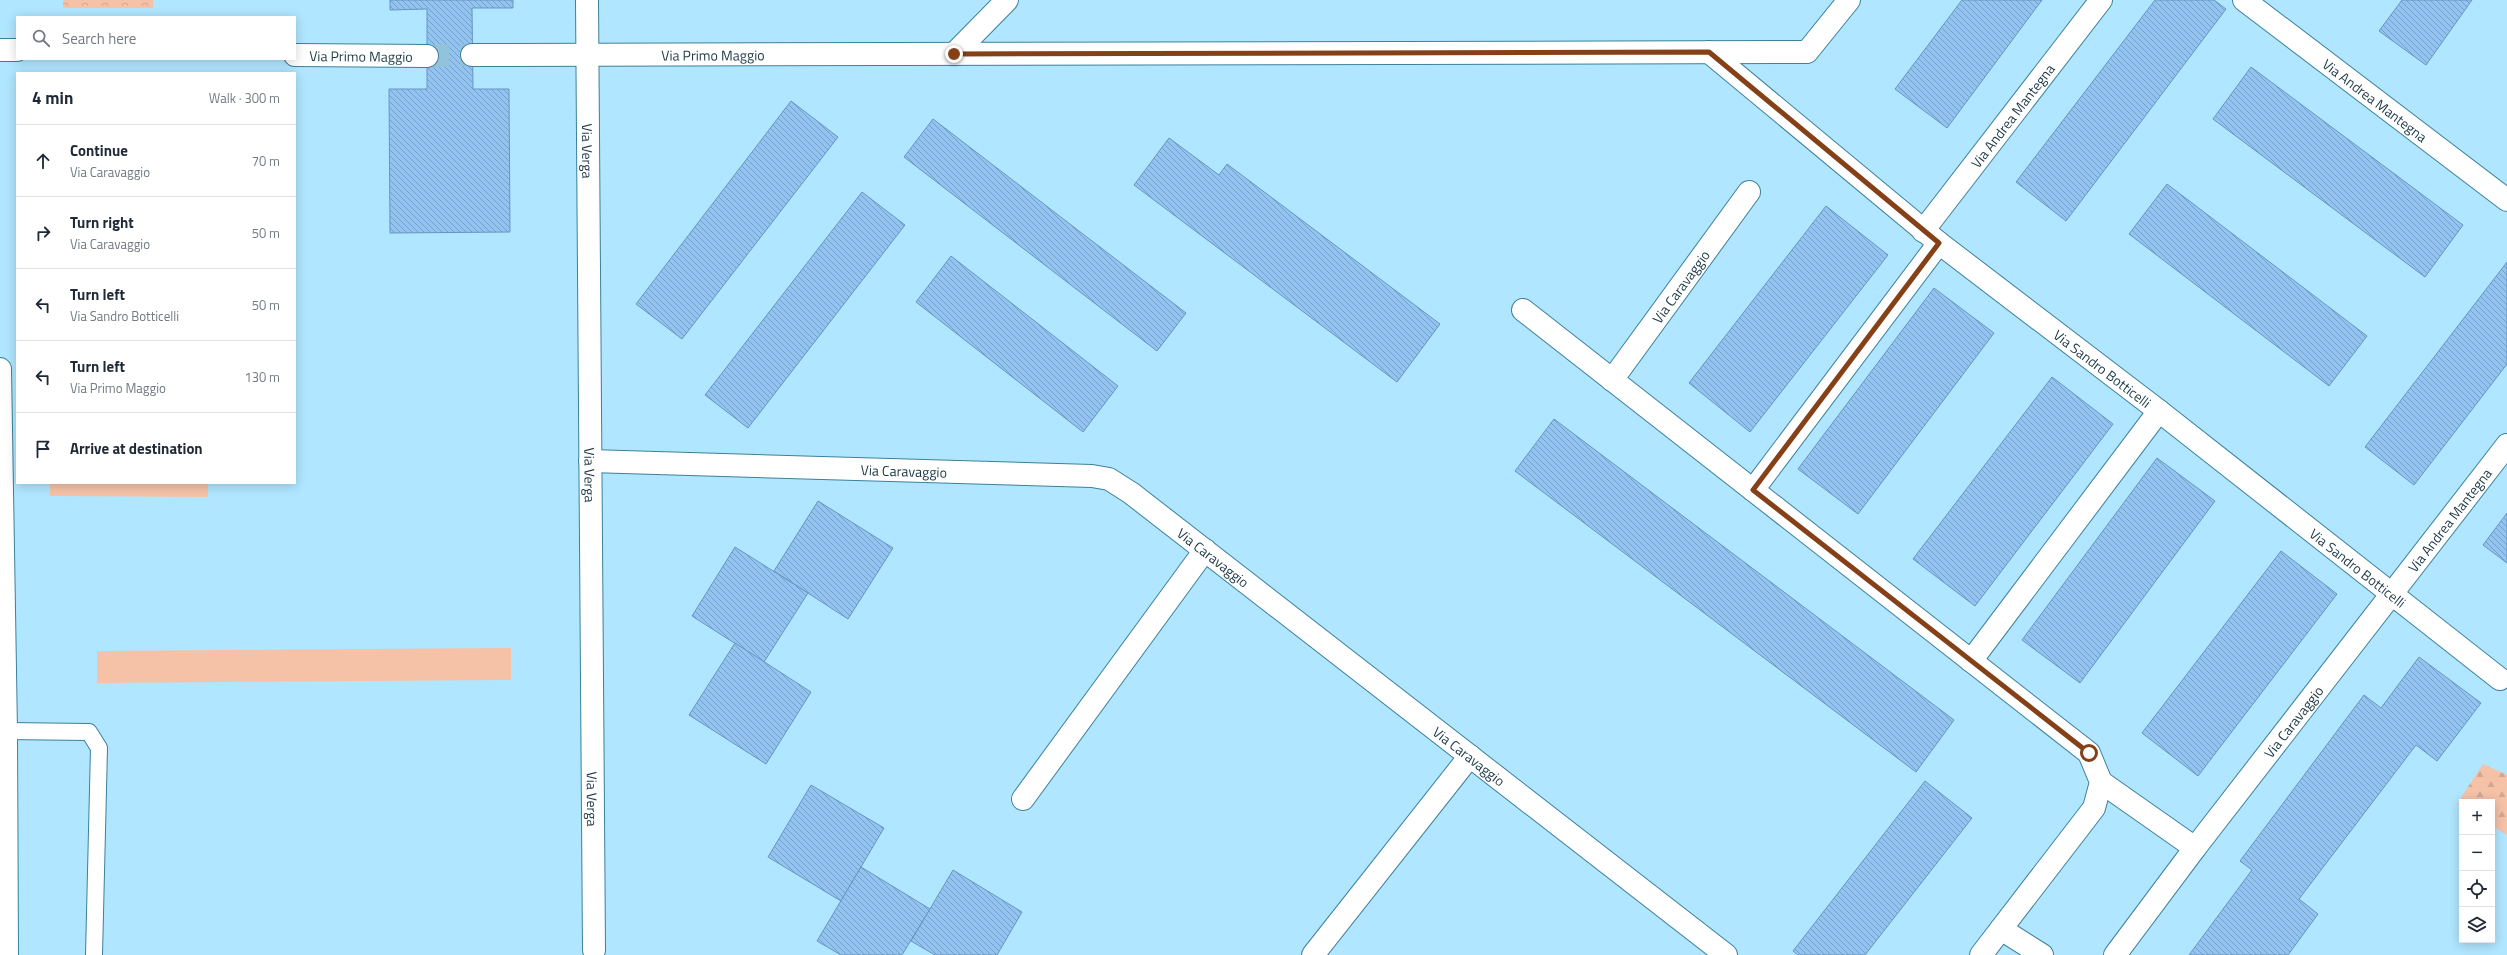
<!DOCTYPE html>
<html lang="en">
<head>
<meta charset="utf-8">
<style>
	:root { --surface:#fff; --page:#f6f6f7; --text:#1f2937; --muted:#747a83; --line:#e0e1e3 }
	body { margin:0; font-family:"Titillium Web",sans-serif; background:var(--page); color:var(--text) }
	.controls { position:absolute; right:12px; bottom:12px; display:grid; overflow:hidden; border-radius:0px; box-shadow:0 2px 10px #0003 }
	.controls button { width:36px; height:36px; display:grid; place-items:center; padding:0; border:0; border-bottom:1px solid var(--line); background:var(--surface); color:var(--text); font:20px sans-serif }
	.stop { position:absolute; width:12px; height:12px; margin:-9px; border:3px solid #854017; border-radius:50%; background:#fff }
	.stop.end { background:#854017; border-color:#fff; box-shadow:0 1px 4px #0008 }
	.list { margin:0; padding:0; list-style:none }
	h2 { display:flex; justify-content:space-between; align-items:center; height:52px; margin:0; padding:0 16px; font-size:17px }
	h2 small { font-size:13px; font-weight:400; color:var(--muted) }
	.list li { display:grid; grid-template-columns:26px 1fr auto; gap:12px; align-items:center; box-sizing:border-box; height:72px; padding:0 16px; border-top:1px solid var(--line) }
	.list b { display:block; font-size:15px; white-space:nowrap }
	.list p { margin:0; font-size:13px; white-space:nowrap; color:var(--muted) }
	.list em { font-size:13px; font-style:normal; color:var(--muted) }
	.icon { flex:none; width:22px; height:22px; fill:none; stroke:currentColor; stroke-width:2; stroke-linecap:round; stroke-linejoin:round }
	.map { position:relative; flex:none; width:2507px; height:955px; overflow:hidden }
	.search { position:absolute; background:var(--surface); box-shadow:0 2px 10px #0003; left:16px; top:16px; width:280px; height:44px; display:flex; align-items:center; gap:10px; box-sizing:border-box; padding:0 14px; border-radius:0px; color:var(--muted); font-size:15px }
	.panel { position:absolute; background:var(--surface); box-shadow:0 2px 10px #0003; left:16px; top:72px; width:280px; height:412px; border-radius:0px }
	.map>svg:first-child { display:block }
</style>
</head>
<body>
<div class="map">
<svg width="2507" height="955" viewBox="0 0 2507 955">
	<defs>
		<pattern id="forest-firs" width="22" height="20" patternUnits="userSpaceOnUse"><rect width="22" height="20" fill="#f5c2a8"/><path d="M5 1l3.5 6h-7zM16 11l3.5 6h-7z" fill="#d2a792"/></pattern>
		<pattern id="park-crowns" width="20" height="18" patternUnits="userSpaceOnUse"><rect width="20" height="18" fill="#f5c2a8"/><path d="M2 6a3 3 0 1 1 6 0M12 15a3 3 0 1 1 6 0" fill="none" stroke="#d2a792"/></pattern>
		<pattern id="building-back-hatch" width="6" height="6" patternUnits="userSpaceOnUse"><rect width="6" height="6" fill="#92c3f1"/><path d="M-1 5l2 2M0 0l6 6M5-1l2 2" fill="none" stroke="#779fc5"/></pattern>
	</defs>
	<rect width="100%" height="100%" fill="#b0e6ff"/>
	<!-- green -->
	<g fill="#f5c2a8">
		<path d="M50 483H208V497L50 496Z"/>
		<path d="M511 648V680L97 683V651Z"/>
	</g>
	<!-- forest -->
	<path fill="url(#forest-firs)" d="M2483 764 2507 775V835L2492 826V802H2462V807L2457 804Z"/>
	<!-- park -->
	<rect fill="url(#park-crowns)" x="63" y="0" width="90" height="8"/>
	<!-- building -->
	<g fill="url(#building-back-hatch)" stroke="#6795bf">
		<path d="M390 0H513V8H472L473 89H509L510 232 390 233 389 89H427V9L390 10Z"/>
		<path d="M1962 0H2042L1947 128 1895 89Z"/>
		<path d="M2155 0H2214L2226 9 2066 221 2016 182Z"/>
		<path d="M2402 0H2472L2426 65 2379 31Z"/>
		<path d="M2251 67 2463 225 2425 277 2213 119Z"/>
		<path d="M791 101 838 137 682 339 636 304Z"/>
		<path d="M933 119 1186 313 1157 351 904 157Z"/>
		<path d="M1169 138 1219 175 1227 164 1440 324 1397 382 1134 185Z"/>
		<path d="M2167 184 2367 336 2329 386 2129 234Z"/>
		<path d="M862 192 905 225 748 428 705 395Z"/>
		<path d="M1826 206 1888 255 1750 432 1689 383Z"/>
		<path d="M951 256 1118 386 1083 432 916 302Z"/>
		<path d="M2507 262V364L2414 485 2365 447Z"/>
		<path d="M1934 288 1994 333 1858 514 1798 469Z"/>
		<path d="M2052 377 2113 424 1975 606 1913 559Z"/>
		<path d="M1554 419 1954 720 1916 772 1515 471Z"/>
		<path d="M2157 458 2215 501 2080 683 2022 640Z"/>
		<path d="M818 501 893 548 848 619 774 571Z"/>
		<path d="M2507 513V563L2483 545Z"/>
		<path d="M735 547 808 593 764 662 692 616Z"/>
		<path d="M2281 551 2337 594 2198 776 2142 733Z"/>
		<path d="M735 643 811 692 766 764 689 715Z"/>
		<path d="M2419 657 2481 703 2437 761 2416 745 2299 899 2318 914 2288 955H2189L2252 870 2240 861 2364 695 2381 708Z"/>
		<path d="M1925 781 1972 818 1865 955H1798L1793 951Z"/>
		<path d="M811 785 884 828 841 901 768 857Z"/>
		<path d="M861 867 930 909 902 955H841L817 941Z"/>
		<path d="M953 870 1022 912 997 955H935L911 941Z"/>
	</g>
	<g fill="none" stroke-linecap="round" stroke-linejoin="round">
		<!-- street-tunnel -->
		<path stroke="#93c3da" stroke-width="22" stroke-dasharray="22 11" stroke-linecap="butt" d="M427 56 472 55"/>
		<!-- lane casing -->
		<g stroke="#3c809c" stroke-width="18">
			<path id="lane" d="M6 731 89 732 99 748 94 955"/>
		</g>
		<!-- street casing -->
		<g stroke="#3c809c" stroke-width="24">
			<g id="street">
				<path id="s1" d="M587 0 594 950"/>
				<path id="s2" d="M2244 0 2507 200"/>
				<path d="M0 50H17"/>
				<path id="s3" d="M1709 52 1939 243 2159 411 2500 679"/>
				<path d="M954 54 1007 0"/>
				<path id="s4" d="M295 55 427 56"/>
				<path id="s5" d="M472 55 1807 52 1849 0"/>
				<path id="s6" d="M1923 231 2101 0"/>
				<path d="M1523 310 2089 753 2101 782 2094 808 1981 955"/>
				<path d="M0 369 6 731 7 955"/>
				<path id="s7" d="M1612 380 1749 192"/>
				<path id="s8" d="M590 461 1092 476 1109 479 1131 493 1726 955"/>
				<path d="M1753 490 1939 243"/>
				<path d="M1971 661 2159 411"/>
				<path id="s9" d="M2101 782 2195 848 2507 445"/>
				<path d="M1023 799 1205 550"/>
				<path d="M2001 929 2042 955"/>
				<path d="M1313 955 1470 756"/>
				<path d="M2115 955 2195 848"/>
			</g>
		</g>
		<!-- lane -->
		<use href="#lane" stroke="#fff" stroke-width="16"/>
		<!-- street -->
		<use href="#street" stroke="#fff" stroke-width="22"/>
	</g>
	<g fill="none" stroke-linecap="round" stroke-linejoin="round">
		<!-- route -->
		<path stroke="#854017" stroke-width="5" d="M954 54 1709 52 1939 243 1753 490 2089 753"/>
	</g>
	<g text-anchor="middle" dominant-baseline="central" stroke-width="4" stroke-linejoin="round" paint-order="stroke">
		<!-- street labels -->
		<g font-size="14" fill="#1d3945" stroke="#d5effb">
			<text stroke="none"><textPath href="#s4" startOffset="66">Via Primo Maggio</textPath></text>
			<text stroke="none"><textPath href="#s5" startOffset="241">Via Primo Maggio</textPath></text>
			<text stroke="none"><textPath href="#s2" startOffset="165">Via Andrea Mantegna</textPath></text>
			<text stroke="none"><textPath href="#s6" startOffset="146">Via Andrea Mantegna</textPath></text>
			<text stroke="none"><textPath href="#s1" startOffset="151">Via Verga</textPath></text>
			<text stroke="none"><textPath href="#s7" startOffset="116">Via Caravaggio</textPath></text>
			<text stroke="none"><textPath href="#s3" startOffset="505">Via Sandro Botticelli</textPath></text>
			<text stroke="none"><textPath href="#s8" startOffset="314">Via Caravaggio</textPath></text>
			<text stroke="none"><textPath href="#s1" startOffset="475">Via Verga</textPath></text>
			<text stroke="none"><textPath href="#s9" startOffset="530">Via Andrea Mantegna</textPath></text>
			<text stroke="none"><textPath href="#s8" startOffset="650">Via Caravaggio</textPath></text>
			<text stroke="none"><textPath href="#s3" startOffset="829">Via Sandro Botticelli</textPath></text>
			<text stroke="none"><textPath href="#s9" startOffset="275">Via Caravaggio</textPath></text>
			<text stroke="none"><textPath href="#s8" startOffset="974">Via Caravaggio</textPath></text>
			<text stroke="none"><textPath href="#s1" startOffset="799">Via Verga</textPath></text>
		</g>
	</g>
</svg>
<div class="controls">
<button>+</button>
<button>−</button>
<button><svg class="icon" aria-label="locate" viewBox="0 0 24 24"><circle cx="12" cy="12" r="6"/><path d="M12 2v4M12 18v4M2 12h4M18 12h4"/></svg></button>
<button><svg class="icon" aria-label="layers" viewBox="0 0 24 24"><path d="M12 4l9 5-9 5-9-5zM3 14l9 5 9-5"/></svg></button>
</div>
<div class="stop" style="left:2089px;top:753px"></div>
<div class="stop end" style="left:954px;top:54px"></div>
<div class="search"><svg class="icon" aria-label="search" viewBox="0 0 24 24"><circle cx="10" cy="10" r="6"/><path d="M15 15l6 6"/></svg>Search here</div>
<section class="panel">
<h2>4 min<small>Walk · 300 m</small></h2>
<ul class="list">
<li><svg class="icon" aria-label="ahead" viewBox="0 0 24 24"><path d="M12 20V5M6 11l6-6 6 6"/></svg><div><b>Continue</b><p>Via Caravaggio</p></div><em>70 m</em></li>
<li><svg class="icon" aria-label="right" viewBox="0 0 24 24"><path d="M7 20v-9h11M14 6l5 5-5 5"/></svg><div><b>Turn right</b><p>Via Caravaggio</p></div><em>50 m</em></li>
<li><svg class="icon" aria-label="left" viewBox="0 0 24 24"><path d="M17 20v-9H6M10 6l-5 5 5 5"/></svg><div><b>Turn left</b><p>Via Sandro Botticelli</p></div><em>50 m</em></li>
<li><svg class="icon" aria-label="left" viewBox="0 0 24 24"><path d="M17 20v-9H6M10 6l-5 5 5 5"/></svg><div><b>Turn left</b><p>Via Primo Maggio</p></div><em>130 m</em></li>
<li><svg class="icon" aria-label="arrive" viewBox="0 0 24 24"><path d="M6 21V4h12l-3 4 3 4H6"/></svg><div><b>Arrive at destination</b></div></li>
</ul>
</section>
</div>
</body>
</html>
